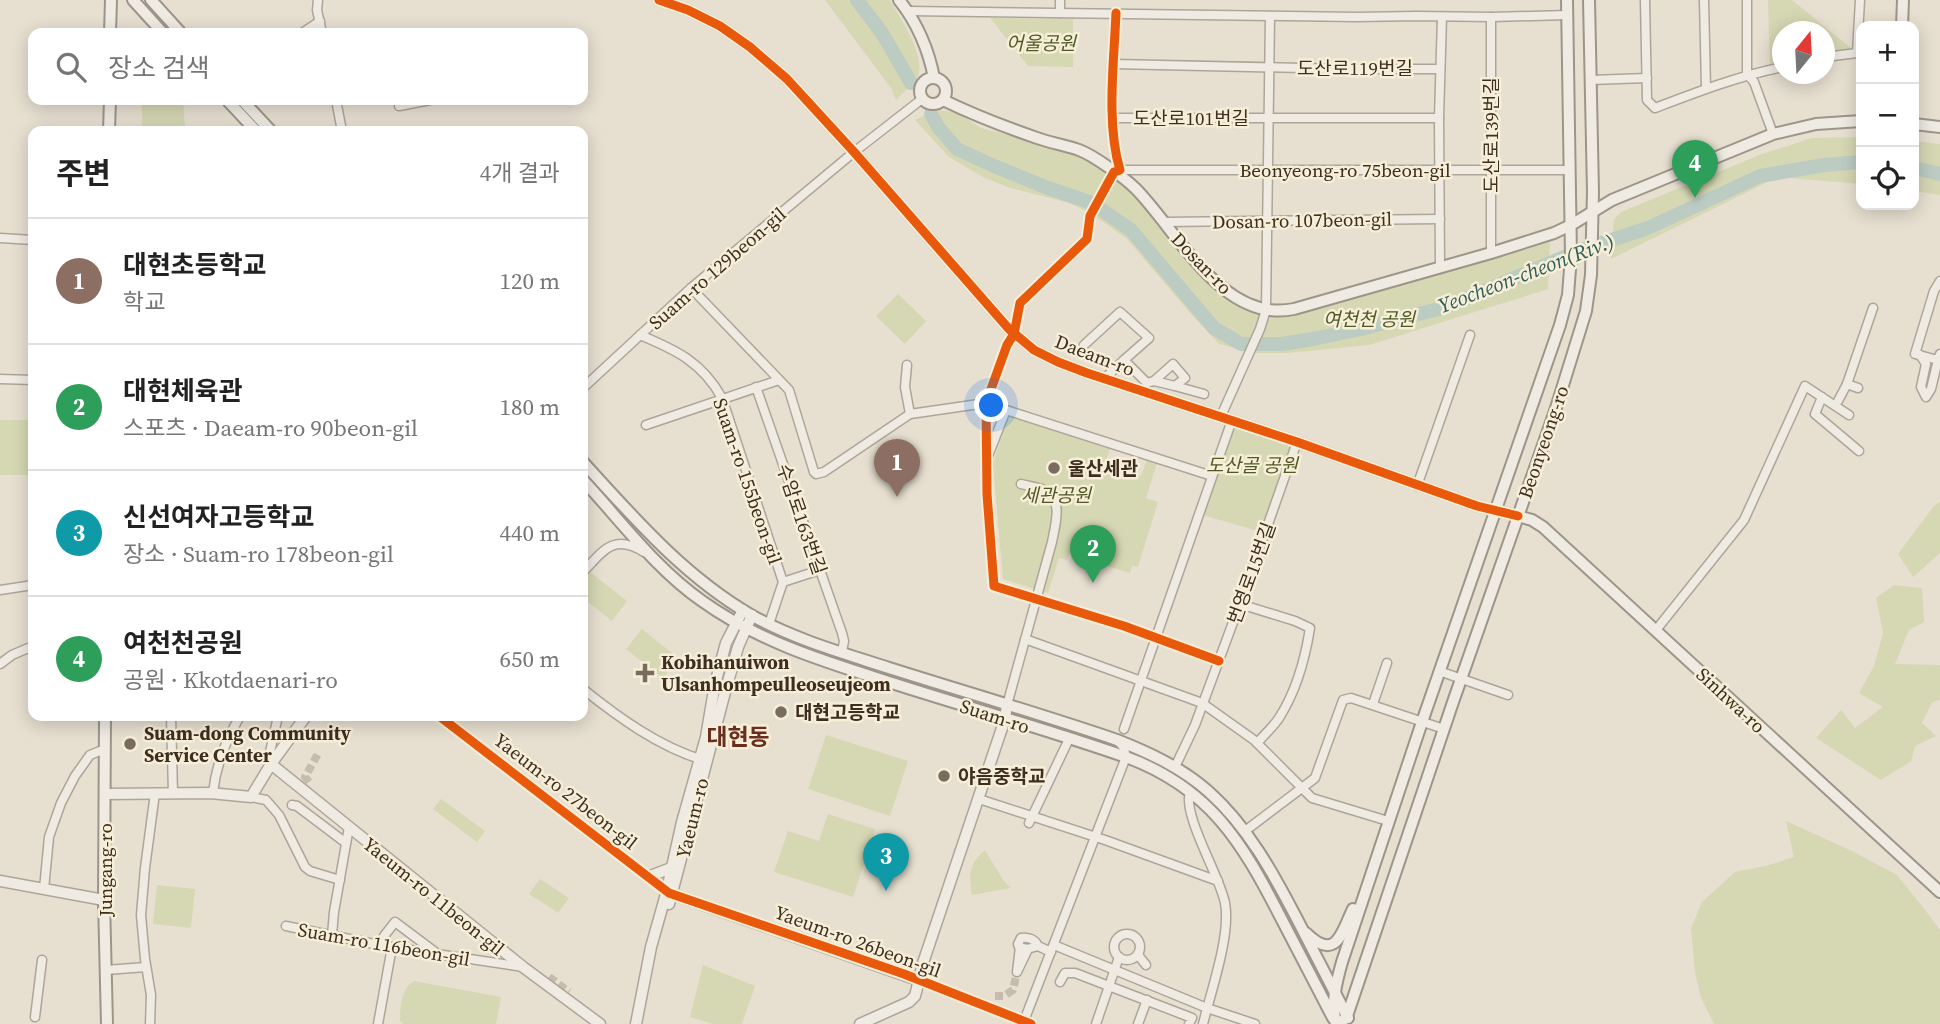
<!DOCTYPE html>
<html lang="ko">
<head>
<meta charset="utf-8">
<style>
	:root { --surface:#fff; --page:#f2f2f2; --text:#222; --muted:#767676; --line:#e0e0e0; --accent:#0f766e }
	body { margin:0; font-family:"Source Serif 4","Noto Sans KR",serif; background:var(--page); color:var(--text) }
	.controls { position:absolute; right:21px; top:21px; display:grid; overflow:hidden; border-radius:14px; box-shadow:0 4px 18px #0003 }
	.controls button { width:63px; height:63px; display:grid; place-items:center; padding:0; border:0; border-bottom:2px solid var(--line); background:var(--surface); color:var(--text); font:35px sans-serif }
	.compass { position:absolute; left:1772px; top:21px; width:63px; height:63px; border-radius:50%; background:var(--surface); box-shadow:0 4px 18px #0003; rotate:18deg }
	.you { position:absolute; left:992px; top:406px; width:24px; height:24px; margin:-18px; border:5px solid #fff; border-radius:50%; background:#1a73e8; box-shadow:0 0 0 10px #1a73e833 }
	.badge { display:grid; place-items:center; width:46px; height:46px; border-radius:50%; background:var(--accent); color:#fff; font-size:23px; font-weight:700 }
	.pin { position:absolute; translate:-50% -58px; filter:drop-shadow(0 2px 4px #0008) }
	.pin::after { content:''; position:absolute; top:37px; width:24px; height:21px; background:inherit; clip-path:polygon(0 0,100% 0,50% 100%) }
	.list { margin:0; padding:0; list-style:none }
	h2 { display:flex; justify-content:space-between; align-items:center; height:91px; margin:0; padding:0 28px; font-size:30px }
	h2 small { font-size:23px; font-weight:400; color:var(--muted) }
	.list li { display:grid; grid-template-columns:46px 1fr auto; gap:21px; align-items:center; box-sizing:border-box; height:126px; padding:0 28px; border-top:2px solid var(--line) }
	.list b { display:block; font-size:26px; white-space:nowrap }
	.list p { margin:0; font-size:23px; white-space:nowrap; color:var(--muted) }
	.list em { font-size:23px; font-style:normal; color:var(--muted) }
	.icon { flex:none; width:38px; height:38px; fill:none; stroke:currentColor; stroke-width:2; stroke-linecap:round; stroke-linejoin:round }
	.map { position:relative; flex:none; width:1940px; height:1024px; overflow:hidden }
	.search { position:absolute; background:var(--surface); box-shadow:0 4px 18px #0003; left:28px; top:28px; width:560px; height:77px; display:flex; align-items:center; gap:18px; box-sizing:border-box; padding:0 24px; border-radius:14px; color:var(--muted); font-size:26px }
	.panel { position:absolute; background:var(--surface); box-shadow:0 4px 18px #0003; left:28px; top:126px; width:560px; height:595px; border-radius:14px }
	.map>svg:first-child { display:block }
</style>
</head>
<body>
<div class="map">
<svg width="1940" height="1024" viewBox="0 0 1940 1024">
	<rect width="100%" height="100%" fill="#e7e0d1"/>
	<!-- green -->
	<g fill="#d6d7b3">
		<path d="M825 0H890C900 18 926 56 918 76 914 85 902 93 896 100L891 88Z"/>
		<path d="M1768 0H1792L1857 53 1825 59V32H1783L1782 67 1770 69Z"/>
		<path d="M990 18 1073 19V67L1028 66Z"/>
		<path d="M142 100H183L185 127H142Z"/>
		<path d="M936 110 956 112 981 128 1060 149 1098 164 1126 189 1192 259 1259 312 1497 256 1550 242 1548 289 1369 345 1287 353H1256L1219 344 1191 314 1127 239 1095 216 1070 203 1010 188 983 177 949 157 915 120Z"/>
		<path d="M1861 137V184L1778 177 1611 259 1614 219 1621 212 1762 154 1812 138Z"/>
		<path d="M1914 141 1940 144V195L1914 191Z"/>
		<path d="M898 294 926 321 905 344 876 316Z"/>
		<path d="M1009 413 1111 445 1107 458 1110 459 1109 466 1141 476 1148 457 1158 460 1146 498 1158 502 1138 567 1132 566 1130 573 1069 554 1067 560 1059 558 1048 593 1003 579 993 464Z"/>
		<rect x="0" y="420" width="33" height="55"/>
		<path d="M1232 420 1297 442 1265 533 1199 514Z"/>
		<path d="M1940 502V553L1913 577 1898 554 1934 506Z"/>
		<path d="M590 572 627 601 612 621 583 598V581Z"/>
		<path d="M1894 585 1922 588 1924 622 1909 630 1895 664 1940 665V700L1932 702 1922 723 1936 736 1915 746 1911 761 1881 780 1816 738 1841 710 1855 728 1883 707 1859 693 1874 666 1883 633 1876 598Z"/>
		<path d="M642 629 678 658 663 678 626 649Z"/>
		<path d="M826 735 908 761 890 816 808 789Z"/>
		<path d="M441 799 485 831 477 842 433 809Z"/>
		<path d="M828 814 875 829 853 897 774 872 788 831 819 841Z"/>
		<path d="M1786 821 1852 851 1897 875 1929 915 1940 930V1024H1714L1701 998 1695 972 1691 928 1702 902 1735 872 1769 865 1794 857Z"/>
		<path d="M985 850 1003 880 1011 888 972 895C969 874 968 865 985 850Z"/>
		<path d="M540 879 569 898 558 913 529 894Z"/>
		<path d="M157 885 195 889 191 928 153 924Z"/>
		<path d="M703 965 755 986 742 1024H713L690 1017Z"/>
		<path d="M414 981 501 997 496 1024H403L400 1021C400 1007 401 989 414 981Z"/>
	</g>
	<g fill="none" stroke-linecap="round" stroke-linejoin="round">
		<!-- river -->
		<g stroke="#bcccc2" stroke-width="14">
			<path d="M857 0 882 33 911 83"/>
			<path d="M931 114 938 127 957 149 994 166 1048 188 1092 203 1131 230 1214 328 1241 344H1282L1313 339 1361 329 1446 307 1581 250 1648 228 1760 176 1824 165 1861 162"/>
			<path d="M1914 168 1940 174"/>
		</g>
		<!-- minor-tunnel -->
		<g stroke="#c5bcae" stroke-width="8" stroke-dasharray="8 4" stroke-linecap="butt">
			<path d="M309 782 305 777 319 752"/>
			<path d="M549 977 569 992"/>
			<path d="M995 996H1004L1013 990 1017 972"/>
		</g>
		<!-- minor casing -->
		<g stroke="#ada599" stroke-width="11">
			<g id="minor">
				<path d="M318 0 317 10 322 33"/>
				<path d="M1645 0 1647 100 1655 108C1697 92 1738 76 1783 67"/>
				<path d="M1704 0 1706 88"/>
				<path d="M1747 0V74L1754 82 1773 134"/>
				<path d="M908 11 1356 17 1417 16 1491 17 1567 15"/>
				<path d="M1060 13V0"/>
				<path d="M1116 13C1114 62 1106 124 1120 170L1114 172 1090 216 1087 239 1020 303 1014 334 1007 345 986 403 987 494 994 586 1124 626 1219 661"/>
				<path d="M302 33 320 21"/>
				<path d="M1825 57 1857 53 1860 0"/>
				<path d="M1114 64 1348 69H1440"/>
				<path d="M1591 80 1647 78"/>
				<path d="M336 100 342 131"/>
				<path d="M399 106 430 100"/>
				<path d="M1113 118H1439"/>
				<path d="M1120 170H1570"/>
				<path d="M1164 222 1440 219"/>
				<path d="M0 238 33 240"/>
				<path d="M1491 253V17"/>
				<path d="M1440 267 1439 118 1442 17"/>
				<path d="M1940 281 1934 291 1915 354 1938 360 1940 354"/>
				<path d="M691 288 789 390 814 472 816 474 824 472 910 414 986 403 1006 410 988 456"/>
				<path d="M640 335C676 350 702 362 722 398L783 582 769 624"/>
				<path d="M1084 345 1120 312 1149 338 1124 360"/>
				<path d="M1920 355 1926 364 1921 387 1926 397 1931 389 1938 360"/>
				<path d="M907 365 905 387 910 414"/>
				<path d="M0 379 33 380"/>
				<path d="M1104 379 1124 360 1147 383 1154 381 1173 364 1185 378 1175 386 1204 394"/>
				<path d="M1154 381 1175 386"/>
				<path d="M756 387 842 633 844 641 842 652"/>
				<path d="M583 388 691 288 854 152 922 99"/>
				<path d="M1858 388 1847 384 1873 308"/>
				<path d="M1822 397 1815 414 1859 451"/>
				<path d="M1838 401 1847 384"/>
				<path d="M1006 410 1212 476"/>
				<path d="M1221 416 1260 329 1266 310 1270 16"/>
				<path d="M646 425 779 380"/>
				<path d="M1417 486 1470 335"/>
				<path d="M583 572C603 551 613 533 644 552"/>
				<path d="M783 582 820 570"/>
				<path d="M0 590 33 585"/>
				<path d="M1240 604 1295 621 1310 628C1305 660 1297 690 1279 718 1273 727 1264 735 1257 743"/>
				<path d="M1656 630 1744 520 1805 386 1849 415"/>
				<path d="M1025 639 1202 703 1254 740 1312 798 1388 821"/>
				<path d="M0 664 12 655 33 646"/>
				<path d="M1439 671 1508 695"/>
				<path d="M583 689C618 717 659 747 703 760"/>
				<path d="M1373 704 1387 663"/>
				<path d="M1007 705 1052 542C1055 526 1064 498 1044 490 1037 487 1029 486 1021 484"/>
				<path d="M171 716 173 793"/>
				<path d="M439 716 670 893"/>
				<path d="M1124 729 1232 420"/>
				<path d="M271 764 270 752 278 716"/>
				<path d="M1175 767 1195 725 1242 598 1297 442"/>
				<path d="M1190 792C1182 815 1220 876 1225 903 1231 935 1211 991 1203 1024"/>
				<path d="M213 793C216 764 226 741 240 716"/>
				<path d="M251 797 266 800 279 815 305 867 310 871 340 880"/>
				<path d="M979 799 1105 840 1218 881"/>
				<path d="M292 805 297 806 346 843"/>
				<path d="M1029 823 1069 739"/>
				<path d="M1245 831 1315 778 1343 700 1351 698 1444 729"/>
				<path d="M44 889 49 837 61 803 75 776 90 755 105 749"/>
				<path d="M286 926 384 946 523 967"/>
				<circle cx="1127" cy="947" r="13"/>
				<path d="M332 935 334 912 349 827"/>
				<path d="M1054 945 1207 1008 1255 1024"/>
				<path d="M384 946V936L395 922 435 952"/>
				<path d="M1038 946 1027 949 1019 947 1018 944 1021 938C1028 937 1035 939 1038 946L1051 952"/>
				<path d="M1020 947 1017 972 1028 949"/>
				<path d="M1138 955 1146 965"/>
				<path d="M106 970 146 967"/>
				<path d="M918 980 1031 1024"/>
				<path d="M1060 982 1065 973H1075L1192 1018 1189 1024"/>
				<path d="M35 1017 42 960"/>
				<path d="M1024 1021 1126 757 1124 748 1118 741"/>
				<path d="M150 1024 151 995 145 959 141 915 145 868 155 793"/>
				<path d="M378 1024 392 947"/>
				<path d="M1096 1024 1119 957"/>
				<path d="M1138 1024 1147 1000"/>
			</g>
		</g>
		<!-- tertiary casing -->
		<g stroke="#ada599" stroke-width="13">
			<g id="tertiary">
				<path d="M659 0 688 10 720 26 750 47 787 79 854 152 1009 329 1034 350 1058 362 1087 373 1297 442 1477 506 1518 516"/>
				<path d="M271 764 523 967 600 1024"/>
				<path d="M105 794 210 793 251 797 271 764 306 716"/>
				<path d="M648 877 671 868"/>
				<path d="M0 881 104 900"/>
				<path d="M672 894 918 980"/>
				<path d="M669 904 725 692 738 647 752 615"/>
				<path d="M636 1024 651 947 666 894 682 822 706 737 715 684 726 643 743 610"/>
				<path d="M860 1024 909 1002 915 996 923 963 1005 719 1007 705"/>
			</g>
		</g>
		<!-- secondary casing -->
		<g stroke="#9c958a" stroke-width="14">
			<g id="secondary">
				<path d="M133 0 163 33"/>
				<path d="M151 0 181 33"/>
				<path d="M899 0C917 22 929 51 934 78"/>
				<path d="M1902 26 1903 0"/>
				<path d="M110 33 111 0"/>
				<circle cx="933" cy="91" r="13"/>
				<path d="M227 100 256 131"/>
				<path d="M242 100 271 131"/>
				<path d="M943 100C974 115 1005 127 1037 138 1051 143 1065 145 1079 150 1093 155 1125 178 1136 189 1178 232 1223 324 1294 309L1491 253 1554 233 1571 225 1612 200 1773 134 1816 124 1861 121"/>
				<path d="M1914 124 1940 127"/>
				<path d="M109 131 110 100"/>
				<path d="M583 462C634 518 684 576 751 615 793 639 843 653 889 668 965 692 1041 714 1117 740 1150 753 1182 768 1209 792 1248 827 1273 873 1297 919 1314 952 1331 985 1348 1018"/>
				<path d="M583 480C621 521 656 569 702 601 759 642 826 662 892 683 970 708 1049 730 1126 757 1210 788 1242 842 1281 918 1298 951 1316 985 1333 1018"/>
				<path d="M1518 516 1532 520 1543 527 1940 892"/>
				<path d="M105 716 104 900 107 1024"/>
				<path d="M1306 933C1337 963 1342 931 1353 909"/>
				<path d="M1336 1024C1331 1003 1336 983 1342 962L1422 722 1560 325 1568 295 1571 256 1567 0"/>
				<path d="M1340 1024 1347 1016 1453 702 1556 408 1586 311 1591 275 1593 192 1589 0"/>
			</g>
		</g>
		<!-- minor -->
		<use href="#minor" stroke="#efebe3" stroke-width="8"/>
		<!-- tertiary -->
		<use href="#tertiary" stroke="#efebe3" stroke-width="10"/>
		<!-- secondary -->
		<use href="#secondary" stroke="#efebe3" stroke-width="10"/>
		<!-- cycleway casing -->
		<g stroke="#f7eed8" stroke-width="13">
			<g id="cycleway">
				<path d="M659 0 688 10 720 26 750 47 787 79 854 152 1009 329 1034 350 1058 362 1087 373 1297 442 1477 506 1518 516"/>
				<path d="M1116 13C1114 62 1106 124 1120 170L1114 172 1090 216 1087 239 1020 303 1014 334 1007 345 986 403 987 494 994 586 1124 626 1219 661"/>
				<path d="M439 716 669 893 904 974 1031 1024"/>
			</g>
		</g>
		<!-- cycleway -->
		<use href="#cycleway" stroke="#e8590c" stroke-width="9"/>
	</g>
	<!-- markers -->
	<g fill="#786c5e" stroke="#f7eed8" stroke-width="2.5">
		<circle cx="1054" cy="468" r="7"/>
		<path d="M641.5 662.5h7v7h7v7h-7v7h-7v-7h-7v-7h7z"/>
		<circle cx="781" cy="712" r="7"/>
		<circle cx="130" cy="744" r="7"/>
		<circle cx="944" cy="776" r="7"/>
	</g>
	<g text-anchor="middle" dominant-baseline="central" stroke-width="5" stroke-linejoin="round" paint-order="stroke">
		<!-- park labels -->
		<g font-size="19" font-style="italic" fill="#4d5a26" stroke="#f7eed8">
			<text x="1041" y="43">어울공원</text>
			<text x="1369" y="319">여천천 공원</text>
			<text x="1252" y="465">도산골 공원</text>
			<text x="1056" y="495">세관공원</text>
		</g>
		<!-- street labels -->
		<g font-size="19" fill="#3d2e20" stroke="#f7eed8">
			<text x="1355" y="68">도산로119번길</text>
			<text x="1191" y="118">도산로101번길</text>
			<text transform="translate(1491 135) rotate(-90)">도산로139번길</text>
			<text x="1345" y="170">Beonyeong-ro 75beon-gil</text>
			<text transform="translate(1302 220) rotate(-1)">Dosan-ro 107beon-gil</text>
			<text transform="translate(1202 263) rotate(46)">Dosan-ro</text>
			<text transform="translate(717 268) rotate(-41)">Suam-ro 129beon-gil</text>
			<text transform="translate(1095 355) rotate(21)">Daeam-ro</text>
			<text transform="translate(1543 442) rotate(-71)">Beonyeong-ro</text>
			<text transform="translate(748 481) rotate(71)">Suam-ro 155beon-gil</text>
			<text transform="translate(802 519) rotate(71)">수암로163번길</text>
			<text transform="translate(1251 573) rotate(-70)">번영로15번길</text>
			<text transform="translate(1731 700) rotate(43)">Sinhwa-ro</text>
			<text transform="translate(995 716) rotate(18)">Suam-ro</text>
			<text transform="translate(566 791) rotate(38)">Yaeum-ro 27beon-gil</text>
			<text transform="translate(692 818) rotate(-76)">Yaeum-ro</text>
			<text transform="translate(105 870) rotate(-90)">Jungang-ro</text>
			<text transform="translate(434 896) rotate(39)">Yaeum-ro 11beon-gil</text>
			<text transform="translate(858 941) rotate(20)">Yaeum-ro 26beon-gil</text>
			<text transform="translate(384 944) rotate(10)">Suam-ro 116beon-gil</text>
		</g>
		<!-- poi labels -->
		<g font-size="19" font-weight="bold" fill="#3d2e20" stroke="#f7eed8" text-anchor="start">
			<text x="1068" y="468">울산세관</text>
			<text x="661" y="662">Kobihanuiwon<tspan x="661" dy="22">Ulsanhompeulleoseujeom</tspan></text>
			<text x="795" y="712">대현고등학교</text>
			<text x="144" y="733">Suam-dong Community<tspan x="144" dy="22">Service Center</tspan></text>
			<text x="958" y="776">야음중학교</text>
		</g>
		<!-- water labels -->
		<g font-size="21" font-style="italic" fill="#2f5d5a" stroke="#f7eed8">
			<text transform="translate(1526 273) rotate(-21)">Yeocheon-cheon(Riv.)</text>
		</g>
		<!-- quarter labels -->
		<g font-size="23" font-weight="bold" fill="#6b2e1e" stroke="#f7eed8">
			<text x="738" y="737">대현동</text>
		</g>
	</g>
</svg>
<div class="controls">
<button>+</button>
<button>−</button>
<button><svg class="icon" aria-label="locate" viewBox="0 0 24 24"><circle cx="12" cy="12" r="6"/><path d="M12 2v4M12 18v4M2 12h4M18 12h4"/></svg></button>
</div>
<svg class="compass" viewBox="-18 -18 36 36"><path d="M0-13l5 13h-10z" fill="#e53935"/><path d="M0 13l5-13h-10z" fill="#767676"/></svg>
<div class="you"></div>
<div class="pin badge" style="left:897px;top:497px;background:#8d6e63">1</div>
<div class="pin badge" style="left:1093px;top:583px;background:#2e9e5b">2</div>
<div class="pin badge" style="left:886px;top:891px;background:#0f9aa8">3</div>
<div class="pin badge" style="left:1695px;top:198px;background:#2e9e5b">4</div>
<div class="search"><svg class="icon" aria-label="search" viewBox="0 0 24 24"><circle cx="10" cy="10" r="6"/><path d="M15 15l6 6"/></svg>장소 검색</div>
<section class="panel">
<h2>주변<small>4개 결과</small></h2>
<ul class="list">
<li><span class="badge" style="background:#8d6e63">1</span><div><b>대현초등학교</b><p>학교</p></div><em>120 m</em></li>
<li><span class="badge" style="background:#2e9e5b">2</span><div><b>대현체육관</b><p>스포츠 · Daeam-ro 90beon-gil</p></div><em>180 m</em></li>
<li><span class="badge" style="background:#0f9aa8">3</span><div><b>신선여자고등학교</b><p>장소 · Suam-ro 178beon-gil</p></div><em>440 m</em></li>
<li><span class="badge" style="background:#2e9e5b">4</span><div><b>여천천공원</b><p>공원 · Kkotdaenari-ro</p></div><em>650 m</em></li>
</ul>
</section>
</div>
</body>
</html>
